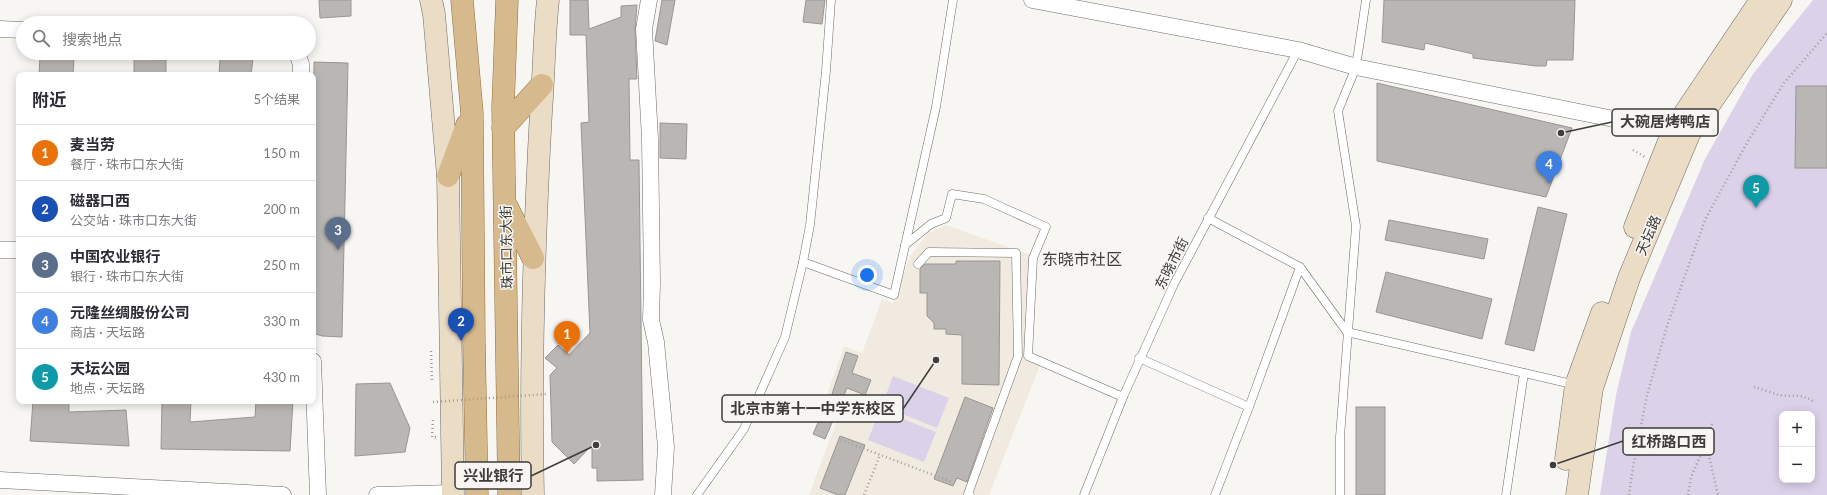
<!DOCTYPE html>
<html lang="zh">
<head>
<meta charset="utf-8">
<style>
	:root { --surface:#fff; --page:#f7f7f7; --text:#2b2b33; --muted:#7c7c81; --line:#e1e1e2; --accent:#b45309 }
	body { margin:0; font-family:Lato,"Noto Sans SC",sans-serif; background:var(--page); color:var(--text) }
	.controls { position:absolute; right:12px; bottom:12px; display:grid; overflow:hidden; border-radius:8px; box-shadow:0 2px 10px #0003 }
	.controls button { width:36px; height:36px; display:grid; place-items:center; padding:0; border:0; border-bottom:1px solid var(--line); background:var(--surface); color:var(--text); font:20px sans-serif }
	.you { position:absolute; left:867px; top:275px; width:14px; height:14px; margin:-10px; border:3px solid #fff; border-radius:50%; background:#1a73e8; box-shadow:0 0 0 6px #1a73e833 }
	.badge { display:grid; place-items:center; width:26px; height:26px; border-radius:50%; background:var(--accent); color:#fff; font-size:13px; font-weight:700 }
	.pin { position:absolute; translate:-50% -33px; filter:drop-shadow(0 1px 2px #0008) }
	.pin::after { content:''; position:absolute; top:21px; width:14px; height:12px; background:inherit; clip-path:polygon(0 0,100% 0,50% 100%) }
	.list { margin:0; padding:0; list-style:none }
	h2 { display:flex; justify-content:space-between; align-items:center; height:52px; margin:0; padding:0 16px; font-size:17px }
	h2 small { font-size:13px; font-weight:400; color:var(--muted) }
	.list li { display:grid; grid-template-columns:26px 1fr auto; gap:12px; align-items:center; box-sizing:border-box; height:56px; padding:0 16px; border-top:1px solid var(--line) }
	.list b { display:block; font-size:15px; white-space:nowrap }
	.list p { margin:0; font-size:13px; white-space:nowrap; color:var(--muted) }
	.list em { font-size:13px; font-style:normal; color:var(--muted) }
	.icon { flex:none; width:22px; height:22px; fill:none; stroke:currentColor; stroke-width:2; stroke-linecap:round; stroke-linejoin:round }
	.map { position:relative; flex:none; width:1827px; height:495px; overflow:hidden }
	.search { position:absolute; background:var(--surface); box-shadow:0 2px 10px #0003; left:16px; top:16px; width:300px; height:44px; display:flex; align-items:center; gap:10px; box-sizing:border-box; padding:0 14px; border-radius:22px; color:var(--muted); font-size:15px }
	.panel { position:absolute; background:var(--surface); box-shadow:0 2px 10px #0003; left:16px; top:72px; width:300px; height:332px; border-radius:8px }
	.map>svg:first-child { display:block }
</style>
</head>
<body>
<div class="map">
<svg width="1827" height="495" viewBox="0 0 1827 495">
	<rect width="100%" height="100%" fill="#f8f6f3"/>
	<!-- built -->
	<path fill="#f1eae1" d="M946 225 1031 255 1027 357 1041 363 989 495H809L844 401 827 394 844 346 862 353 882 299 893 303 910 256 928 233Z"/>
	<!-- green -->
	<g fill="#dbd1e9" fill-rule="evenodd">
		<path d="M1813 0H1827V495H1600L1616 395 1631 332 1705 159 1753 74ZM1782 414H1812V480H1782Z"/>
		<path d="M893 376 949 398 937 428 882 406Z"/>
		<path d="M880 410 936 432 924 462 868 440Z"/>
	</g>
	<!-- building -->
	<g fill="#b9b6b3" stroke="#989693">
		<path d="M319 0H351V16L320 18Z"/>
		<path d="M570 0H588L589 29 621 17V6L637 5 635 30 637 79H629L630 160H639L643 480 597 481V468H592V445L574 464 552 442 550 375 557 368 545 358 558 345 569 355 590 333 581 123 589 122 586 35H570Z"/>
		<path d="M662 0H675L667 45 655 41Z"/>
		<path d="M806 0H825L822 24 803 22Z"/>
		<path d="M1384 0H1575L1573 60H1547L1546 66H1536L1473 58V54L1425 43 1424 50 1382 42Z"/>
		<path d="M40 57 74 58 73 75H39Z"/>
		<path d="M134 59 166 60V75H134Z"/>
		<path d="M220 59H253L251 75H219Z"/>
		<path d="M314 62 348 63 342 337 322 336 313 333Z"/>
		<path d="M1377 83 1572 128 1546 197 1377 161Z"/>
		<path d="M1796 86H1827V168H1795Z"/>
		<path d="M660 123 687 124 686 159 660 158Z"/>
		<path d="M1538 207 1567 214 1534 351 1505 344Z"/>
		<path d="M1389 220 1488 239 1484 259 1385 240Z"/>
		<path d="M956 261H1000L999 385 962 384V335L946 334V329H934V323L927 316V293H920V269L925 264H956Z"/>
		<path d="M1386 272 1492 299 1482 339 1376 312Z"/>
		<path d="M846 352 858 356 852 373 871 380 865 395 847 388 825 439 813 434 828 400H830Z"/>
		<path d="M390 383 410 428 405 452 355 456 356 384Z"/>
		<path d="M965 397 993 408 967 482 957 478 953 486 934 479Z"/>
		<path d="M33 401H69V412L126 410 129 446 30 441Z"/>
		<path d="M162 401H191L190 422 255 417 256 401H293L290 451 161 449Z"/>
		<rect x="1356" y="407" width="29" height="88"/>
		<path d="M840 436 865 445 845 495H838L820 488Z"/>
	</g>
	<g fill="none" stroke-linecap="round" stroke-linejoin="round">
		<!-- lane casing -->
		<g stroke="#6d6b68" stroke-width="9">
			<g id="lane">
				<path d="M1208 218 1300 267 1347 332 1576 385"/>
				<path d="M905 245 931 224 946 218 952 194 984 199 1046 227 1033 258 1028 356 1123 397"/>
				<path d="M803 262 894 295 936 107 953 0"/>
				<path d="M918 264 929 252 1016 253 1018 356 968 494 970 495"/>
				<path d="M1139 358 1249 407"/>
				<path d="M697 495 744 429 785 337 803 262 810 225 826 71 831 0"/>
				<path d="M1084 495 1123 397 1174 284 1298 50"/>
				<path d="M1215 495 1249 407 1300 267"/>
				<path d="M1340 495V437L1356 226 1338 111 1356 67 1366 0"/>
				<path d="M1506 495 1524 373"/>
			</g>
		</g>
		<!-- street casing -->
		<g stroke="#6d6b68" stroke-width="17">
			<g id="street">
				<path d="M649 0 644 29 650 139 652 282 651 320 656 342 666 447 663 495"/>
				<path d="M1032 0 1298 50 1356 67 1673 131"/>
				<path d="M0 29 23 30"/>
				<path d="M297 53 301 64V75"/>
				<path d="M0 250H19"/>
				<path d="M313 361 318 495"/>
				<path d="M0 480 283 495"/>
				<path d="M377 495 453 493"/>
			</g>
		</g>
		<!-- secondary casing -->
		<g stroke="#6d6b68" stroke-width="23">
			<g id="secondary">
				<path d="M431 0 434 14 448 176 453 495"/>
				<path d="M1635 227 1673 131 1761 0"/>
				<path d="M1566 459 1576 385 1602 313"/>
				<path d="M533 495C530 367 534 239 541 112 544 74 544 37 548 0"/>
				<path d="M1577 495 1592 388 1629 278 1689 134 1781 0"/>
			</g>
		</g>
		<!-- primary casing -->
		<g stroke="#8f703e" stroke-width="23">
			<g id="primary">
				<path d="M462 0 472 113 474 340 477 495"/>
				<path d="M507 0 503 107 509 495"/>
				<path d="M503 128 542 85"/>
				<path d="M448 176 467 125"/>
				<path d="M507 207 533 258"/>
			</g>
		</g>
		<!-- path -->
		<g stroke="#9f9d9b" stroke-width="2.5" stroke-dasharray="1 3" stroke-linecap="butt">
			<path d="M1633 150 1645 157"/>
			<path d="M431 351 432 383"/>
			<path d="M1754 387C1762 389 1771 393 1779 395 1791 397 1803 393 1814 402"/>
			<path d="M433 420 432 437H436"/>
			<path d="M1712 424 1706 435V443L1718 495"/>
			<path d="M841 440 952 482"/>
			<path d="M864 495 880 455"/>
			<path d="M1629 495 1633 467 1647 395 1667 326 1705 220 1748 141 1784 83 1827 33"/>
			<path d="M1688 495 1691 477 1706 443"/>
		</g>
		<!-- lane -->
		<use href="#lane" stroke="#fff" stroke-width="8"/>
		<!-- street -->
		<use href="#street" stroke="#fff" stroke-width="16"/>
		<!-- secondary -->
		<use href="#secondary" stroke="#eadcc5" stroke-width="22"/>
		<!-- primary -->
		<use href="#primary" stroke="#d6b98c" stroke-width="22"/>
		<!-- path-bridge -->
		<path stroke="#9f9d9b" stroke-width="2.5" stroke-dasharray="1 3" stroke-linecap="butt" d="M433 402 547 394"/>
	</g>
	<g text-anchor="middle" dominant-baseline="central" stroke-width="3" stroke-linejoin="round" paint-order="stroke">
		<!-- street labels -->
		<g font-size="14" fill="#3e3d3b" stroke="#f8f6f3">
			<text transform="translate(1648 235) rotate(-67)">天坛路</text>
			<text transform="translate(506 247) rotate(-91)">珠市口东大街</text>
			<text transform="translate(1171 263) rotate(-63)">东晓市街</text>
		</g>
		<!-- quarter labels -->
		<g font-size="16" fill="#3e3d3b" stroke="#f8f6f3">
			<text x="1082" y="258">东晓市社区</text>
		</g>
	</g>
	<!-- callouts -->
	<path fill="none" stroke="#3e3d3b" stroke-width="1.5" d="M1561 133L1612 122M936 360L903 409M1553 465L1623 441M596 445L531 476"/>
	<g fill="#3e3d3b" stroke="#f8f6f3" stroke-width="1.5">
		<circle cx="1561" cy="133" r="4"/>
		<circle cx="936" cy="360" r="4"/>
		<circle cx="1553" cy="465" r="4"/>
		<circle cx="596" cy="445" r="4"/>
	</g>
	<g fill="#f8f6f3" stroke="#3e3d3b" stroke-width="1.5">
		<rect x="1612" y="109" width="106" height="27" rx="4"/>
		<rect x="722" y="395" width="181" height="27" rx="4"/>
		<rect x="1623" y="428" width="91" height="27" rx="4"/>
		<rect x="455" y="462" width="76" height="27" rx="4"/>
	</g>
	<g font-size="15" text-anchor="middle" font-weight="bold" fill="#3e3d3b">
		<text x="1665" y="127">大碗居烤鸭店</text>
		<text x="813" y="414">北京市第十一中学东校区</text>
		<text x="1669" y="447">红桥路口西</text>
		<text x="493" y="481">兴业银行</text>
	</g>
</svg>
<div class="controls">
<button>+</button>
<button>−</button>
</div>
<div class="you"></div>
<div class="pin badge" style="left:567px;top:354px;background:#e8710a">1</div>
<div class="pin badge" style="left:461px;top:341px;background:#1a4fb4">2</div>
<div class="pin badge" style="left:338px;top:250px;background:#5c6f8a">3</div>
<div class="pin badge" style="left:1549px;top:184px;background:#3f7fe0">4</div>
<div class="pin badge" style="left:1756px;top:208px;background:#0f9aa8">5</div>
<div class="search"><svg class="icon" aria-label="search" viewBox="0 0 24 24"><circle cx="10" cy="10" r="6"/><path d="M15 15l6 6"/></svg>搜索地点</div>
<section class="panel">
<h2>附近<small>5个结果</small></h2>
<ul class="list">
<li><span class="badge" style="background:#e8710a">1</span><div><b>麦当劳</b><p>餐厅 · 珠市口东大街</p></div><em>150 m</em></li>
<li><span class="badge" style="background:#1a4fb4">2</span><div><b>磁器口西</b><p>公交站 · 珠市口东大街</p></div><em>200 m</em></li>
<li><span class="badge" style="background:#5c6f8a">3</span><div><b>中国农业银行</b><p>银行 · 珠市口东大街</p></div><em>250 m</em></li>
<li><span class="badge" style="background:#3f7fe0">4</span><div><b>元隆丝绸股份公司</b><p>商店 · 天坛路</p></div><em>330 m</em></li>
<li><span class="badge" style="background:#0f9aa8">5</span><div><b>天坛公园</b><p>地点 · 天坛路</p></div><em>430 m</em></li>
</ul>
</section>
</div>
</body>
</html>
